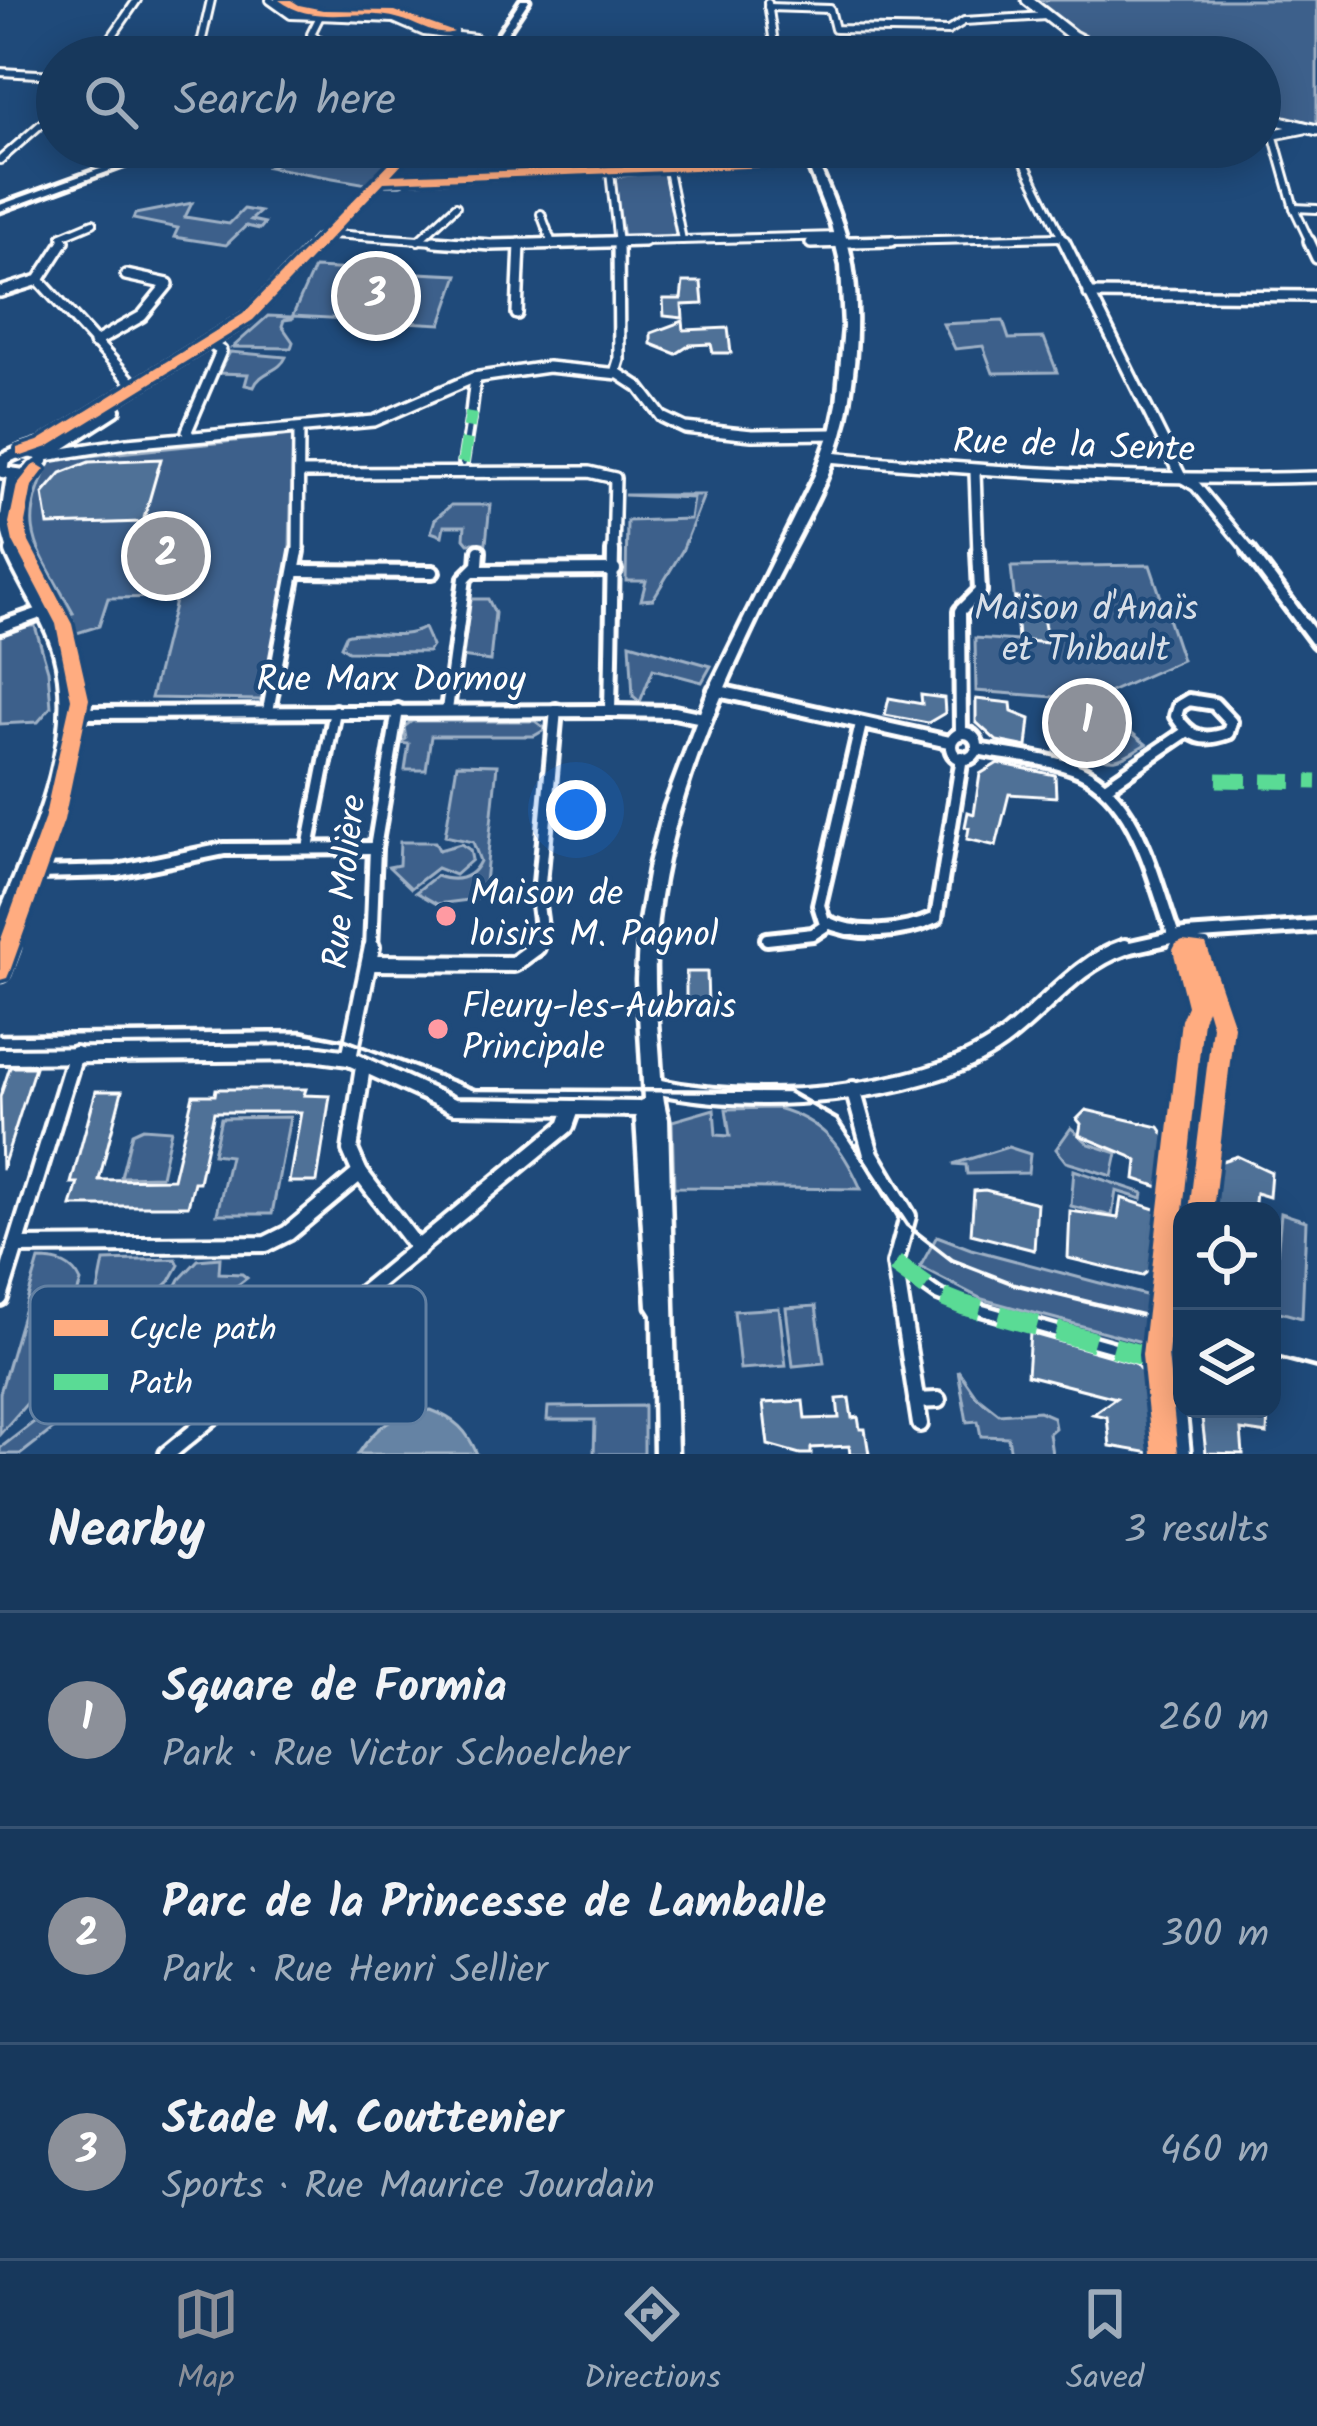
<!DOCTYPE html>
<html lang="en">
<head>
<meta charset="utf-8">
<style>
	:root { --surface:#17385c; --page:#244365; --text:#f1f3f6; --muted:#9eacbb; --line:#365272; --accent:#8c9099 }
	body { margin:0; font-family:Kalam,sans-serif; background:var(--page); color:var(--text) }
	.controls { position:absolute; right:36px; bottom:36px; display:grid; overflow:hidden; border-radius:24px; box-shadow:0 6px 30px #0003 }
	.controls button { width:108px; height:108px; display:grid; place-items:center; padding:0; border:0; border-bottom:3px solid var(--line); background:var(--surface); color:var(--text); font:60px sans-serif }
	.you { position:absolute; left:576px; top:810px; width:42px; height:42px; margin:-30px; border:9px solid #fff; border-radius:50%; background:#1a73e8; box-shadow:0 0 0 18px #1a73e833 }
	.badge { display:grid; place-items:center; width:78px; height:78px; border-radius:50%; background:var(--accent); color:#fff; font-size:39px; font-weight:700 }
	.pin { position:absolute; translate:-50% -50%; border:6px solid #fff; box-shadow:0 3px 12px #0006 }
	.list { margin:0; padding:0; list-style:none }
	h2 { display:flex; justify-content:space-between; align-items:center; height:156px; margin:0; padding:0 48px; font-size:51px }
	h2 small { font-size:39px; font-weight:400; color:var(--muted) }
	.list li { display:grid; grid-template-columns:78px 1fr auto; gap:36px; align-items:center; box-sizing:border-box; height:216px; padding:0 48px; border-top:3px solid var(--line) }
	.list b { display:block; font-size:45px; white-space:nowrap }
	.list p { margin:0; font-size:39px; white-space:nowrap; color:var(--muted) }
	.list em { font-size:39px; font-style:normal; color:var(--muted) }
	.icon { flex:none; width:66px; height:66px; fill:none; stroke:currentColor; stroke-width:2; stroke-linecap:round; stroke-linejoin:round }
	.map { position:relative; flex:none; width:1317px; height:1454px; overflow:hidden }
	.search { position:absolute; background:var(--surface); box-shadow:0 6px 30px #0003; left:36px; right:36px; top:36px; height:132px; display:flex; align-items:center; gap:30px; box-sizing:border-box; padding:0 42px; border-radius:66px; color:var(--muted); font-size:45px }
	.sheet { height:804px; background:var(--surface) }
	nav { display:flex; justify-content:space-around; align-items:center; box-sizing:border-box; height:168px; border-top:3px solid var(--line); background:var(--surface); font-size:33px; color:var(--muted) }
	nav a { display:grid; justify-items:center; gap:6px }
	nav .on { color:var(--accent) }
	.map>svg:first-child { display:block }
</style>
</head>
<body>
<div class="map">
<svg width="1317" height="1454" viewBox="0 0 1317 1454">
	<rect width="100%" height="100%" fill="#1f4a7a"/>
	<filter id="ink" filterUnits="userSpaceOnUse"><feTurbulence type="fractalNoise" baseFrequency=".00833" numOctaves="2"/><feDisplacementMap in="SourceGraphic" scale="24" xChannelSelector="R" yChannelSelector="G"/><feConvolveMatrix kernelMatrix="1 2 1 2 8 2 1 2 1" color-interpolation-filters="sRGB"/></filter>
	<g filter="url(#ink)">
		<!-- green -->
		<g fill="#3c618b" stroke="#9eb0c5" stroke-width="3">
			<path d="M1036 0H1317V124L1260 111V57H1123L1073 31Z"/>
			<path d="M310 147H375L400 153 367 184 269 167Z"/>
			<path d="M659 172 665 174 676 235 623 237 614 177Z"/>
			<path d="M192 203 185 217 229 224 244 209 260 212 251 220 265 223 260 229 246 226 226 245 174 237 178 228 133 219 135 214Z"/>
			<path d="M314 268 458 275 441 324 293 316 292 319 284 320 282 326 293 342 291 348 233 347 268 316 292 317Z"/>
			<path d="M1003 321 1009 339 1044 338 1057 372 993 373 983 346 955 349 943 324Z"/>
			<path d="M230 352 286 357C280 372 260 371 254 387L245 385 248 374 218 373Z"/>
			<path d="M293 435 289 583 262 700 151 698 176 597 108 598 99 626 77 633 69 614 73 613C39 549 14 531 51 460Z"/>
			<path d="M624 495H704L682 551 653 599 641 600 646 581H626L627 521 690 519 693 498Z"/>
			<path d="M451 505H490L486 543H468L464 538 465 526H444L442 536 431 532 435 519Z"/>
			<path d="M1150 565 1182 660 1092 700 976 691 975 638 1019 641 1011 567Z"/>
			<path d="M469 599H488L495 613 490 661 461 657Z"/>
			<path d="M25 626H35L48 670 51 707 38 722 0 724V633Z"/>
			<path d="M424 628 432 646 428 652 348 651 341 646 346 635C369 628 400 642 424 628Z"/>
			<path d="M630 643 711 666 702 682 653 669 640 702 633 696Z"/>
			<path d="M1054 700 1092 701 1146 744C1127 755 1114 767 1094 753L1087 759 1055 755Z"/>
			<path d="M412 721H535L546 729 534 736H431L426 770H405L409 744 399 743 406 739 404 727Z"/>
			<path d="M457 764 497 765 485 883 476 899 437 904 416 892 436 876C454 882 471 880 480 861L473 842 445 836Z"/>
			<path d="M400 842H435L439 850 461 844 470 850 472 860 455 875 437 868 411 888 389 867 399 865Z"/>
			<path d="M777 1108C823 1121 842 1146 861 1189L674 1187 672 1121 714 1109 716 1135 730 1136 726 1109Z"/>
			<path d="M290 1117 272 1214H217L230 1156 213 1154 221 1118Z"/>
			<path d="M143 1128 171 1130 161 1176 121 1177 132 1133Z"/>
			<path d="M1071 1128 1089 1144 1117 1153 1112 1176 1066 1162 1056 1149Z"/>
			<path d="M1008 1147 1030 1154 1028 1173 967 1174 966 1165 953 1164Z"/>
			<path d="M1074 1170 1143 1193 1142 1199 1116 1191 1112 1216 1071 1206Z"/>
			<path d="M1281 1213 1306 1221 1302 1318 1272 1310Z"/>
			<path d="M937 1236 971 1249 1149 1296V1344L982 1299 920 1267Z"/>
			<path d="M220 1258 219 1273 242 1274 247 1278 21 1454H0V1448L154 1330 180 1279 198 1260Z"/>
			<path d="M176 1259 179 1265 170 1281 133 1317H114L109 1305 97 1297 104 1261Z"/>
			<path d="M39 1260C58 1260 73 1264 81 1282L74 1303 41 1323 28 1377 29 1401 0 1434V1393Z"/>
			<path d="M816 1306 824 1363 793 1366 786 1308Z"/>
			<path d="M779 1308 786 1366 740 1369 734 1311Z"/>
			<path d="M958 1370 976 1396 999 1414 1039 1411 1053 1417 1055 1428 1049 1433 1052 1454H1011L1008 1437 981 1436 978 1421 967 1422Z"/>
			<path d="M644 1406V1454H594L595 1420H547L548 1407Z"/>
		</g>
		<!-- water -->
		<path fill="#6583a4" stroke="#a3b5c8" stroke-width="3" d="M431 1410C455 1419 467 1430 477 1454H358C377 1425 396 1411 431 1410Z"/>
		<!-- building -->
		<g fill="#507197" stroke="#fff" stroke-width="3">
			<path d="M683 282H701L703 304 682 305 683 318 664 316 663 299H681Z"/>
			<path d="M683 321 684 330 728 328 731 353H713L711 344 690 345 676 354 651 344V333Z"/>
			<path d="M161 459 143 522 48 525 43 494 61 473 89 462Z"/>
			<path d="M1015 598H1039L1048 643 1018 640Z"/>
			<path d="M921 695 944 698 945 713 928 723 885 715 889 698 922 704Z"/>
			<path d="M976 699 1011 703 1012 712 1030 719 1027 747 997 741 976 722Z"/>
			<path d="M998 763 1055 775 1056 797 1009 794 996 846 967 839 969 828 965 827 968 812 974 814 980 774Z"/>
			<path d="M686 972H707L708 1005 686 1004Z"/>
			<path d="M10 1067H35L2 1170 0 1097Z"/>
			<path d="M216 1089H306L304 1095 330 1096 317 1182H289L301 1112H214L199 1182H194L188 1206H71L78 1183H71L96 1091H122L99 1180 173 1179 193 1095H215Z"/>
			<path d="M1086 1110 1159 1127 1170 1143 1162 1188 1135 1179 1137 1161 1130 1156 1079 1135 1081 1124 1077 1119Z"/>
			<path d="M1237 1156 1271 1172 1269 1197 1256 1193 1254 1211 1212 1207 1210 1171 1214 1172 1216 1163Z"/>
			<path d="M985 1190 1037 1203 1034 1250 971 1234 974 1191Z"/>
			<path d="M1121 1198 1162 1211 1156 1266 1142 1276 1068 1258 1070 1211 1118 1218Z"/>
			<path d="M1030 1333 1135 1363 1150 1382 1156 1454 1110 1446 1107 1417 1093 1414 1116 1398 1027 1375Z"/>
			<path d="M849 1398 852 1418 858 1417 860 1429H865L869 1454H850L849 1446 811 1448V1454H800L768 1445 763 1403 803 1401 805 1419 839 1418 837 1399Z"/>
			<path d="M1201 1409H1268L1267 1434 1241 1430 1243 1454 1206 1453Z"/>
		</g>
		<g fill="none" stroke-linecap="round" stroke-linejoin="round">
			<!-- pedestrian-far1 casing -->
			<g stroke="#fff" stroke-width="14">
				<path id="pedestrian-far1" d="M463 463 471 413"/>
			</g>
			<!-- pedestrian casing -->
			<g stroke="#fff" stroke-width="18">
				<path id="pedestrian" d="M896 1265 938 1295 963 1305 1173 1364"/>
			</g>
			<!-- minor-far3 casing -->
			<g stroke="#fff" stroke-width="12">
				<g id="minor-far3">
					<path d="M270 0 291 15 394 19 424 32 475 38"/>
					<path d="M768 3 776 57"/>
					<path d="M768 7 830 9 835 29 948 31 964 21 1046 16"/>
					<path d="M98 57 137 0"/>
					<path d="M192 57 202 39 211 0"/>
					<path d="M315 57 322 43 311 34 320 16"/>
					<path d="M818 57 1084 43"/>
					<path d="M0 72 57 75"/>
					<path d="M1274 137 1294 208 1311 244"/>
					<path d="M1017 147 1065 244"/>
					<path d="M0 160 57 110"/>
					<path d="M668 170 682 240"/>
					<path d="M610 172 618 244"/>
					<path d="M506 175 513 147"/>
					<path d="M380 179 411 147"/>
					<path d="M400 179 812 162"/>
					<path d="M1294 208 1317 209"/>
					<path d="M541 214 552 243"/>
					<path d="M332 234 477 244"/>
					<path d="M418 241 456 206"/>
					<path d="M811 243 1060 237"/>
					<path d="M64 244 62 236 93 223"/>
					<path d="M528 244 839 236"/>
				</g>
			</g>
			<!-- minor-far2 casing -->
			<g stroke="#fff" stroke-width="16">
				<g id="minor-far2">
					<path d="M434 241 491 245 644 241"/>
					<path d="M1064 241 1181 477 1196 486 1252 554"/>
					<path d="M1309 241 1317 258"/>
					<path d="M811 243 892 241"/>
					<path d="M39 280 136 387"/>
					<path d="M0 292 39 280 64 241"/>
					<path d="M1089 294 1317 296"/>
					<path d="M517 314 520 244"/>
					<path d="M94 343 142 316 168 284 126 275"/>
					<path d="M615 373 619 360 618 241"/>
					<path d="M471 413 475 378"/>
					<path d="M190 437 187 431 221 351 215 347"/>
					<path d="M45 456 127 443 374 421 473 378 548 367 619 374 639 387 662 417 685 428 752 435 836 434"/>
					<path d="M829 457C992 472 1153 482 1317 477"/>
					<path d="M975 472 978 554"/>
					<path d="M300 473 589 472 615 478 613 554"/>
					<path d="M298 554 299 429"/>
				</g>
			</g>
			<!-- minor-far1 casing -->
			<g stroke="#fff" stroke-width="20">
				<g id="minor-far1">
					<path d="M1249 551 1317 642"/>
					<path d="M298 571 433 572"/>
					<path d="M474 571 615 570"/>
					<path d="M0 627 43 612"/>
					<path d="M714 690 949 742"/>
					<path d="M1189 700 1214 704 1231 722 1228 733C1204 742 1190 738 1176 716L1179 706Z"/>
					<path d="M447 710 465 578 478 565 479 551"/>
					<path d="M268 711 298 551"/>
					<path d="M610 711 613 551"/>
					<path d="M78 713 610 711 674 712 703 718"/>
					<path d="M861 724 819 905 824 921C856 937 904 933 936 918L962 757"/>
					<circle cx="964" cy="746" r="13"/>
					<path d="M961 734 960 611 980 591 978 551"/>
					<path d="M978 749C1010 756 1050 758 1080 771 1139 798 1154 883 1175 939"/>
					<path d="M1107 786 1186 732"/>
					<path d="M308 848 335 711"/>
					<path d="M37 873 117 871 224 849 375 848"/>
					<path d="M1186 938 1189 950"/>
					<path d="M767 939 813 934 828 924"/>
					<path d="M371 950 375 848 398 710"/>
					<path d="M536 950 542 935 538 905 556 710"/>
					<path d="M1117 950 1185 935 1317 926"/>
				</g>
			</g>
			<!-- minor casing -->
			<g stroke="#fff" stroke-width="22">
				<g id="minor">
					<path d="M371 963 514 964 537 947"/>
					<path d="M0 1056 312 1053 349 1058 454 1106 639 1109 650 1104"/>
					<path d="M349 1058 372 947"/>
					<path d="M652 1085C745 1109 923 1098 1001 1041 1043 1011 1075 964 1125 947"/>
					<path d="M853 1089 871 1154 908 1216 895 1264 920 1424"/>
					<path d="M360 1173 350 1150 363 1067"/>
					<path d="M1185 1211 1207 1023 1188 947"/>
					<path d="M1182 1241 1171 1329 1183 1454"/>
					<path d="M16 1246 266 1244 288 1233 360 1173 418 1249"/>
					<path d="M0 1298 75 1054"/>
					<path d="M916 1401 938 1400"/>
					<path d="M167 1454 566 1126 572 1109"/>
				</g>
			</g>
			<!-- tertiary-far3 casing -->
			<g stroke="#fff" stroke-width="15">
				<g id="tertiary-far3">
					<path d="M1027 0 1073 36 1114 57"/>
					<path d="M1260 116 1317 130"/>
					<path d="M1260 137 1305 128"/>
					<path d="M812 162 1112 147"/>
					<path d="M317 244 380 179H400"/>
				</g>
			</g>
			<!-- tertiary-far2 casing -->
			<g stroke="#fff" stroke-width="18">
				<g id="tertiary-far2">
					<path d="M22 451 43 444 248 317 320 241"/>
					<path d="M22 451 39 454 43 461 24 475 2 472 4 459Z"/>
					<path d="M42 457 115 410"/>
					<path d="M12 476 5 523 14 554"/>
					<path d="M27 554C12 525 18 494 37 469"/>
				</g>
			</g>
			<!-- tertiary-far1 casing -->
			<g stroke="#fff" stroke-width="22">
				<g id="tertiary-far1">
					<path d="M0 930C34 846 86 745 61 652 51 616 27 585 13 551"/>
					<path d="M8 950 54 820 80 699 64 624 26 551"/>
				</g>
			</g>
			<!-- tertiary casing -->
			<g stroke="#fff" stroke-width="27">
				<path id="tertiary" d="M0 971 9 947"/>
			</g>
			<!-- secondary casing -->
			<g stroke="#fff" stroke-width="9">
				<g id="secondary">
					<path d="M521 0H529L505 36 506 49 511 51 671 54 675 57H509L499 54 483 42 487 39 497 44V36Z"/>
					<path d="M473 37 480 39 441 57H430Z"/>
					<path d="M161 147H175L0 211V205Z"/>
					<path d="M801 147H811C824 180 841 214 849 249 860 297 857 354 849 403 838 472 798 533 768 595 718 698 670 805 657 920 653 962 655 1005 659 1047 661 1072 661 1095 668 1119L677 1454H655L653 1315 648 1307 636 1118 644 1099 637 980 640 921 650 863 665 806 707 694 815 475 832 428 837 404 844 327 841 266 831 224Z"/>
				</g>
			</g>
			<!-- pedestrian-far1 -->
			<use href="#pedestrian-far1" stroke="#1f4a7a" stroke-width="6"/>
			<!-- pedestrian -->
			<use href="#pedestrian" stroke="#1f4a7a" stroke-width="9"/>
			<!-- minor-far3 -->
			<use href="#minor-far3" stroke="#1f4a7a" stroke-width="6"/>
			<!-- minor-far2 -->
			<use href="#minor-far2" stroke="#1f4a7a" stroke-width="9"/>
			<!-- minor-far1 -->
			<use href="#minor-far1" stroke="#1f4a7a" stroke-width="10"/>
			<!-- minor -->
			<use href="#minor" stroke="#1f4a7a" stroke-width="14"/>
			<!-- tertiary-far3 -->
			<use href="#tertiary-far3" stroke="#1f4a7a" stroke-width="9"/>
			<!-- tertiary-far2 -->
			<use href="#tertiary-far2" stroke="#1f4a7a" stroke-width="10"/>
			<!-- tertiary-far1 -->
			<use href="#tertiary-far1" stroke="#1f4a7a" stroke-width="14"/>
			<!-- tertiary -->
			<use href="#tertiary" stroke="#1f4a7a" stroke-width="18"/>
			<!-- secondary -->
			<use href="#secondary" fill="#1f4a7a" fill-rule="evenodd"/>
			<!-- tram -->
			<g stroke="#fff" stroke-width="4.5">
				<path d="M0 1034 301 1031 346 1040 475 1089 788 1091 837 1119 907 1225 952 1260 1014 1284 1182 1325"/>
				<path d="M1272 1356 1317 1368"/>
			</g>
			<!-- quiet-far2 -->
			<path stroke="#5adb95" stroke-width="12" stroke-dasharray="24 12" stroke-linecap="butt" d="M463 463 471 413"/>
			<!-- quiet-far1 -->
			<path stroke="#5adb95" stroke-width="15" stroke-dasharray="30 15" stroke-linecap="butt" d="M1217 780 1317 782"/>
			<!-- quiet -->
			<path stroke="#5adb95" stroke-width="20" stroke-dasharray="39 20" stroke-linecap="butt" d="M895 1264 938 1295 963 1305 1174 1364"/>
			<!-- cycleway casing -->
			<g stroke="#1f4a7a" stroke-width="8">
				<g id="cycleway">
					<path d="M279 0H291L299 5 323 10 395 11 454 32C436 38 419 24 400 19 360 6 315 28 279 0Z"/>
					<path d="M405 147H417L391 175 799 160 805 163 799 166 384 182 253 320 48 447 22 456 17 454V448L38 441 243 314Z"/>
					<path d="M1042 147H1118L1112 150 827 164 821 161 827 158Z"/>
					<path d="M37 464 45 469 32 486 25 523 29 542 72 624 89 699 64 820 10 971 7 978 0 980V942L44 820 71 699 56 624 13 542 9 523 17 485 32 466Z"/>
					<path d="M1183 941 1206 944 1234 1026 1213 1211H1189L1212 1026 1207 1009 1203 1020 1168 1355 1178 1454H1152L1142 1355 1181 1020 1187 1006 1173 950 1176 944Z"/>
				</g>
			</g>
			<!-- cycleway -->
			<use href="#cycleway" fill="#ffac80" fill-rule="evenodd"/>
		</g>
	</g>
	<!-- markers -->
	<g fill="#ff9aa2" stroke="#1f4a7a" stroke-width="4.5">
		<circle cx="446" cy="916" r="12"/>
		<circle cx="438" cy="1029" r="12"/>
	</g>
	<g text-anchor="middle" dominant-baseline="central" stroke-width="9" stroke-linejoin="round" paint-order="stroke">
		<!-- street labels -->
		<g font-size="36" fill="#fff" stroke="#1f4a7a">
			<text transform="translate(1074 447) rotate(2)">Rue de la Sente</text>
			<text x="391" y="681">Rue Marx Dormoy</text>
			<text transform="translate(346 882) rotate(-84)">Rue Molière</text>
		</g>
		<!-- park labels -->
		<g font-size="36" fill="#d8dfe8" stroke="#1f4a7a">
			<text x="1086" y="610">Maison d'Anaïs<tspan x="1086" dy="41">et Thibault</tspan></text>
		</g>
		<!-- poi labels -->
		<g font-size="36" fill="#fff" stroke="#1f4a7a" text-anchor="start">
			<text x="470" y="895">Maison de<tspan x="470" dy="41">loisirs M. Pagnol</tspan></text>
			<text x="462" y="1008">Fleury-les-Aubrais<tspan x="462" dy="41">Principale</tspan></text>
		</g>
	</g>
	<!-- legend -->
	<rect x="30" y="1286" width="396" height="138" rx="18" fill="#1f4a7a" stroke="#6280a2" stroke-width="3"/>
	<rect x="54" y="1320" width="54" height="16" fill="#ffac80"/>
	<rect x="54" y="1374" width="54" height="16" fill="#5adb95"/>
	<g font-size="33" fill="#fff">
		<text x="129" y="1340">Cycle path</text>
		<text x="129" y="1394">Path</text>
	</g>
</svg>
<div class="controls">
<button><svg class="icon" aria-label="locate" viewBox="0 0 24 24"><circle cx="12" cy="12" r="6"/><path d="M12 2v4M12 18v4M2 12h4M18 12h4"/></svg></button>
<button><svg class="icon" aria-label="layers" viewBox="0 0 24 24"><path d="M12 4l9 5-9 5-9-5zM3 14l9 5 9-5"/></svg></button>
</div>
<div class="you"></div>
<div class="pin badge" style="left:1087px;top:723px">1</div>
<div class="pin badge" style="left:166px;top:556px">2</div>
<div class="pin badge" style="left:376px;top:296px">3</div>
<div class="search"><svg class="icon" aria-label="search" viewBox="0 0 24 24"><circle cx="10" cy="10" r="6"/><path d="M15 15l6 6"/></svg>Search here</div>
</div>
<section class="sheet">
<h2>Nearby<small>3 results</small></h2>
<ul class="list">
<li><span class="badge">1</span><div><b>Square de Formia</b><p>Park · Rue Victor Schoelcher</p></div><em>260 m</em></li>
<li><span class="badge">2</span><div><b>Parc de la Princesse de Lamballe</b><p>Park · Rue Henri Sellier</p></div><em>300 m</em></li>
<li><span class="badge">3</span><div><b>Stade M. Couttenier</b><p>Sports · Rue Maurice Jourdain</p></div><em>460 m</em></li>
</ul>
</section>
<nav>
<a class="on"><svg class="icon" aria-label="map" viewBox="0 0 24 24"><path d="M3 6l6-2 6 2 6-2v14l-6 2-6-2-6 2zM9 4v14M15 6v14"/></svg>Map</a>
<a><svg class="icon" aria-label="directions" viewBox="0 0 24 24"><path d="M12 3l9 9-9 9-9-9zM9 14v-3h6M13 9l2 2-2 2"/></svg>Directions</a>
<a><svg class="icon" aria-label="saved" viewBox="0 0 24 24"><path d="M7 4h10v16l-5-4-5 4z"/></svg>Saved</a>
</nav>
</body>
</html>
